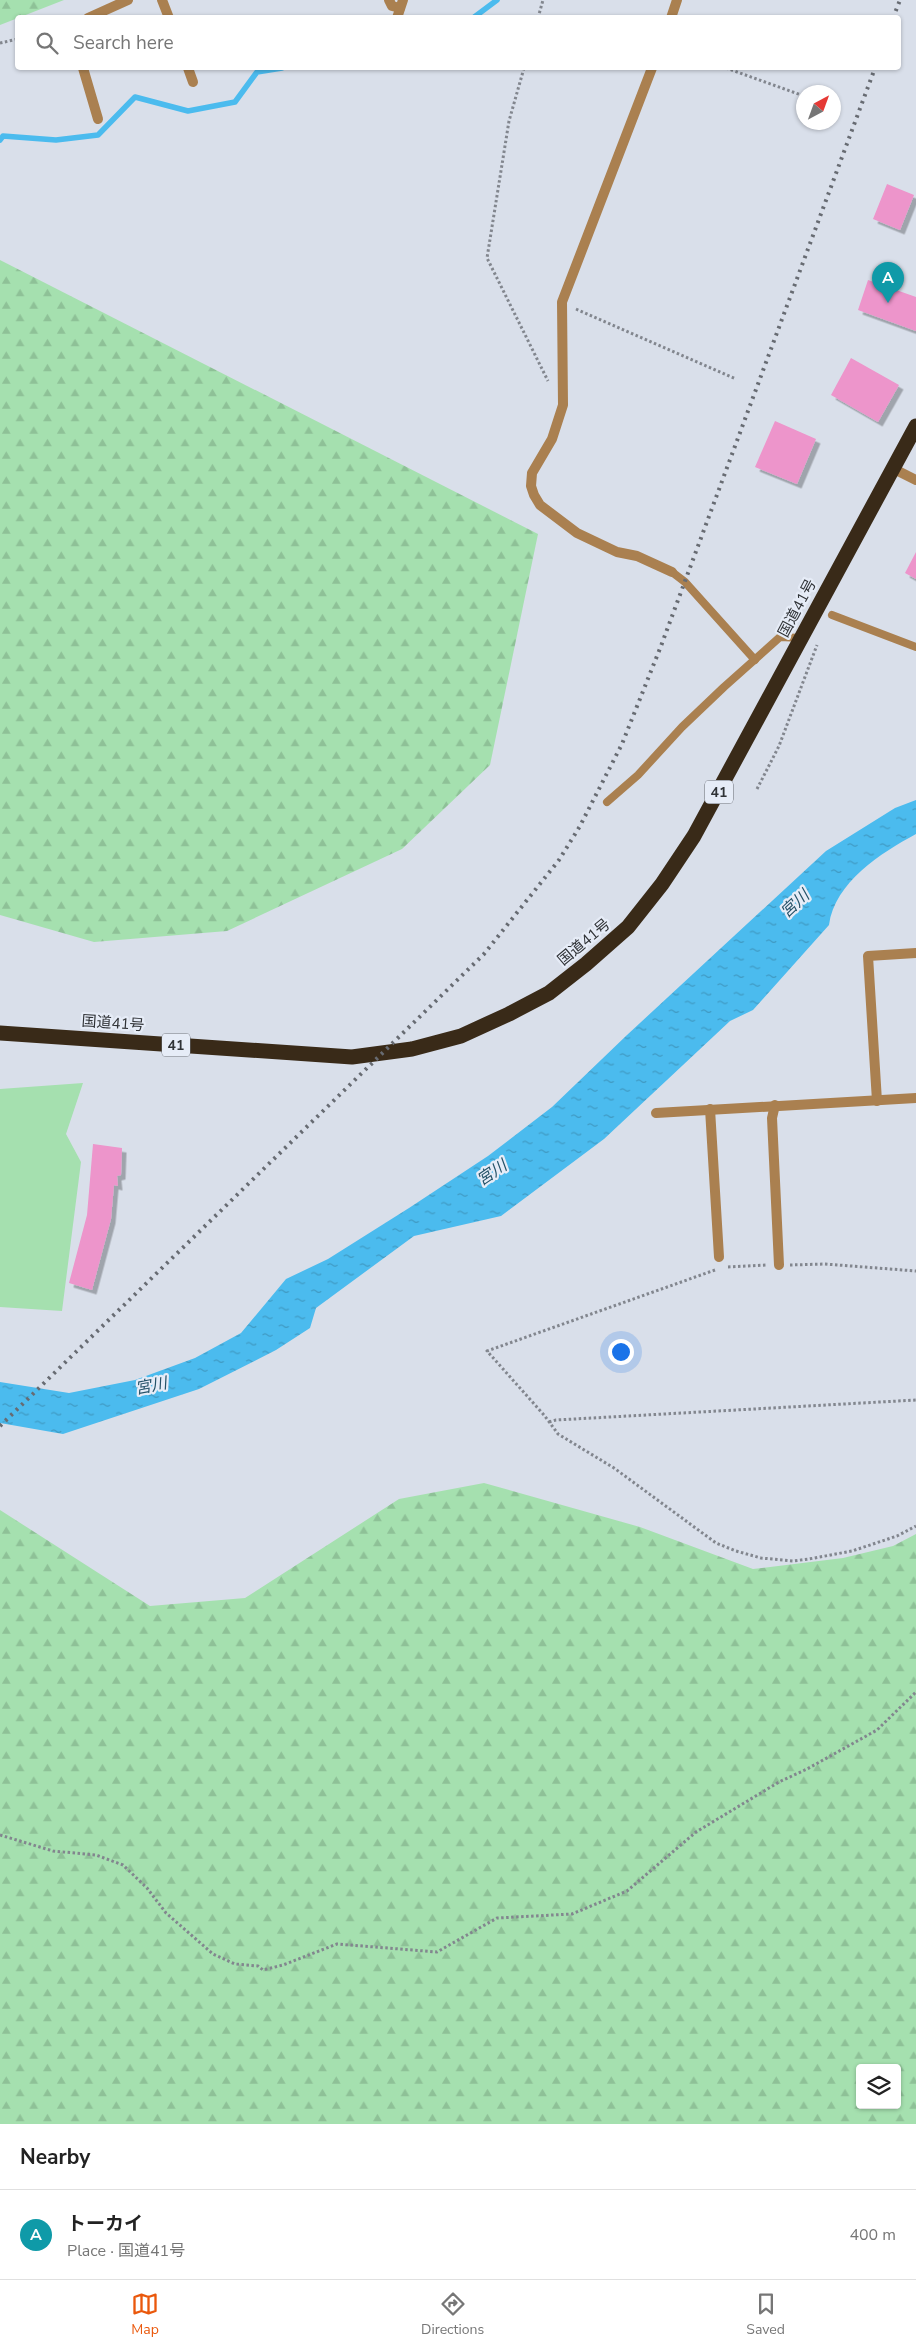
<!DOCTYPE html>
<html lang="en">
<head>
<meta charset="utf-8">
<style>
	:root { --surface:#fff; --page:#f6f6f6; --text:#222; --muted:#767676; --line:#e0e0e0; --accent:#ea580c }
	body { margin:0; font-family:"Nunito Sans","Noto Sans JP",sans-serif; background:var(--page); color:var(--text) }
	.controls { position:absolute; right:15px; bottom:15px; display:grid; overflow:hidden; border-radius:5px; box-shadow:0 1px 4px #0004 }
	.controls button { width:45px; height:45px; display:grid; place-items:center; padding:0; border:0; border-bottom:1px solid var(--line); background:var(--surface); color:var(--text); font:25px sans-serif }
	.compass { position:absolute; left:796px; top:85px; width:45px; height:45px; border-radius:50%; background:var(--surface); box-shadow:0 1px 4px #0004; rotate:41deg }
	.you { position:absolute; left:620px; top:1351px; width:18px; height:18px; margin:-12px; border:4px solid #fff; border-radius:50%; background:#1a73e8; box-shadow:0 0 0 8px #1a73e833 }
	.badge { display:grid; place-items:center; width:32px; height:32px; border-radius:50%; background:var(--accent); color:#fff; font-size:16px; font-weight:700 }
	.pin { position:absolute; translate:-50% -41px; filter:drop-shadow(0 1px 2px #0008) }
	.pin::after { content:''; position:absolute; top:26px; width:18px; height:15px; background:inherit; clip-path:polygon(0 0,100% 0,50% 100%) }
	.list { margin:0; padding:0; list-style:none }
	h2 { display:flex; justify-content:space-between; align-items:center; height:65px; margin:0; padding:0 20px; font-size:21px }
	h2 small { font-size:16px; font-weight:400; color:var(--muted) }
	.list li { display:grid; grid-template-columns:32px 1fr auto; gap:15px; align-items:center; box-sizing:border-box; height:90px; padding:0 20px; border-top:1px solid var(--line) }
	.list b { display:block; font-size:19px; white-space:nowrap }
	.list p { margin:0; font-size:16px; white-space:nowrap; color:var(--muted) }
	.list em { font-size:16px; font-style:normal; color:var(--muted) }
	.icon { flex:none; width:28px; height:28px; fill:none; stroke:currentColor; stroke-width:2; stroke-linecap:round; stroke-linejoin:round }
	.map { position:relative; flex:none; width:916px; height:2124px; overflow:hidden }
	.search { position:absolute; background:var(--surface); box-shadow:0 1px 4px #0004; left:15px; right:15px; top:15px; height:55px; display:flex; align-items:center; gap:12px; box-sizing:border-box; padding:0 18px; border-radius:5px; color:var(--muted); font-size:19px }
	.sheet { height:155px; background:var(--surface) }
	nav { display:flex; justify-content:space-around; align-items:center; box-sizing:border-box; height:70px; border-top:1px solid var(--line); background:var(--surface); font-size:14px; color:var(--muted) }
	nav a { display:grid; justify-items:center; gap:2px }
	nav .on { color:var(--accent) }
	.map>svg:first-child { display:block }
</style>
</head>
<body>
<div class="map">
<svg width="916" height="2124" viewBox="0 0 916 2124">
	<defs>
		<pattern id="forest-firs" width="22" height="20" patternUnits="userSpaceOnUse" patternTransform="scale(1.25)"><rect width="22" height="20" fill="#a5e0af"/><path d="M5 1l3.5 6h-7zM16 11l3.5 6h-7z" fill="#8ec197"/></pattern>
		<pattern id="water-ripples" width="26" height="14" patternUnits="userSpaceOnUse" patternTransform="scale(1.25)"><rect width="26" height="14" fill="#4bbbee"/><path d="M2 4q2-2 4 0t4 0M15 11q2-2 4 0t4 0" fill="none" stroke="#3f99c2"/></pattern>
		<filter id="shadow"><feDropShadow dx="4.5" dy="4.5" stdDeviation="0" flood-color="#0004"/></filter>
	</defs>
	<rect width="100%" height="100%" fill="#d9dfea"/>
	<!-- forest -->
	<g fill="url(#forest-firs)" fill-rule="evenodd">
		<path d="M0 0H64L0 25Z"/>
		<path d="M0 260 538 534 490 765 402 849 227 931 94 942 0 915Z"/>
		<path d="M484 1483 640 1527 753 1569 843 1558 893 1546 916 1534V2124H0V1510L150 1606 245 1598 399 1499ZM860 2068H897V2105H860Z"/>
	</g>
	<!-- green -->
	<path fill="#a5e0af" d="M83 1083 66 1134 81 1162 62 1311 0 1307V1089Z"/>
	<!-- water -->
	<path fill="url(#water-ripples)" d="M916 800V834C881 853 835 882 829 925L753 1010 730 1021 604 1139 501 1216 414 1236 316 1308 310 1328 276 1350 199 1389 63 1434 0 1423V1382L69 1393 135 1380 195 1358 241 1333 286 1279 328 1259 409 1208 488 1156 552 1107 627 1035 826 851 895 808Z"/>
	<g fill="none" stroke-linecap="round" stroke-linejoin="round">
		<!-- stream -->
		<g stroke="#4bbbee" stroke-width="5.5">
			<path d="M473 18 497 0"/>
			<path d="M0 140 3 136 56 140 98 135 135 97 188 111 235 102 257 72 282 68"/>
		</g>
	</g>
	<!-- building -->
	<g fill="#ed95cb" filter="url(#shadow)">
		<path d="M887 184 914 195 900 230 873 219Z"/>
		<path d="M868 280 916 297V331L858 310Z"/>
		<path d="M851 358 899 385 878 422 831 395Z"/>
		<path d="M775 421 816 439 797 484 755 467Z"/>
		<path d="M916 552V579L905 573Z"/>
		<path d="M93 1144 122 1148 121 1175 117 1176 118 1186 114 1185 111 1219 92 1290 69 1283 87 1215Z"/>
	</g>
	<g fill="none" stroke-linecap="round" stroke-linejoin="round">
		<!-- path -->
		<g stroke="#82868e" stroke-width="3" stroke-dasharray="2.5 2.5" stroke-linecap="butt">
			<path d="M538 18 543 0"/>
			<path d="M0 43 18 39"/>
			<path d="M524 68 509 121 487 258 548 381"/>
			<path d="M726 68 804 96"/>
			<path d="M834 108 839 110"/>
			<path d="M576 309 736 379"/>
			<path d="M757 789 779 746 817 645"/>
			<path d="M790 1265 825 1264 916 1271"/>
			<path d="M728 1267 767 1265"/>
			<path d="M715 1270 487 1351 544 1415 558 1434 614 1468 716 1543 736 1551 761 1558 793 1561 809 1559 852 1551 897 1536 916 1526"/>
			<path d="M549 1422 556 1420 916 1400"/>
			<path d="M0 1835 53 1851 96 1855 123 1865 147 1888 166 1913 213 1954 235 1964 258 1966 263 1970 283 1965 337 1944 437 1952 497 1918 572 1914 627 1891 696 1832 779 1782 807 1769 877 1730 916 1692"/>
		</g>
		<!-- lane -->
		<g stroke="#aa8050" stroke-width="8">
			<path d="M672 572 685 582 755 660"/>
			<path d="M832 615 916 647"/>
			<path d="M607 802 638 775 682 727 724 687 780 637 801 638"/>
		</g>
		<!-- street -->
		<g stroke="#aa8050" stroke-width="10">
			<path d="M162 0 169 18"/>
			<path d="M389 0 392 6 400 8"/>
			<path d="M88 18 128 0"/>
			<path d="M397 18 403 0"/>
			<path d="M671 18 677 0"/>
			<path d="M83 68 98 119"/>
			<path d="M188 68 193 82"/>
			<path d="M652 68 562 302 563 405 552 439 532 473 531 486 534 495 540 505 577 533 617 552 637 556 672 572"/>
			<path d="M894 469 916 480"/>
			<path d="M877 1101 868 956 916 953"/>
			<path d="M775 1105 772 1118 779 1265"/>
			<path d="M710 1109 719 1257"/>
			<path d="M656 1113 916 1098"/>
		</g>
		<!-- highway -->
		<path stroke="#392a18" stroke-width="15" d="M0 1033 352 1057 412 1049 461 1036 509 1014 549 993 586 964 628 927 662 884 694 836 916 426"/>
		<!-- rail -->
		<g stroke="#676b72" stroke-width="4" stroke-dasharray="2.5 5" stroke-linecap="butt">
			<path d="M893 18 900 0"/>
			<path d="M0 1426 484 954 559 860 580 826 622 744 661 646 875 68"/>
		</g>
	</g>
	<g text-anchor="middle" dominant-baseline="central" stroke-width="4.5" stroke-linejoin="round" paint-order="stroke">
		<!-- shield labels -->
		<g fill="#e6ecf7" stroke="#676a71" stroke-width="1">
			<rect x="705" y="780.5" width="28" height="23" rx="4"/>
			<rect x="162" y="1033.5" width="28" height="23" rx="4"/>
		</g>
		<g font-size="14" font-weight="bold" fill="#303337">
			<text x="719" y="792">41</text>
			<text x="176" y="1045">41</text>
		</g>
		<!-- street labels -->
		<g font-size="15" fill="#303337" stroke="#e6ecf7">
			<text transform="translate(797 608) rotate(-62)">国道41号</text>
			<text transform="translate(584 942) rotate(-40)">国道41号</text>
			<text transform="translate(113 1023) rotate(4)">国道41号</text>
		</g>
		<!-- water labels -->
		<g font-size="16" font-style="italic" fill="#255268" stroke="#e6ecf7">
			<text transform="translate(795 904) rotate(-43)">宮川</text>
			<text transform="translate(492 1173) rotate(-34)">宮川</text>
			<text transform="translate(151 1386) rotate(-11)">宮川</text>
		</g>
	</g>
</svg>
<div class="controls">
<button><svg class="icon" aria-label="layers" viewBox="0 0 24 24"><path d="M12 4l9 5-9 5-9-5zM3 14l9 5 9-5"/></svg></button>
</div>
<svg class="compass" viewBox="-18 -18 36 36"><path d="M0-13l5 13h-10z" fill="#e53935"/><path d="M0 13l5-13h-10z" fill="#767676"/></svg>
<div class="you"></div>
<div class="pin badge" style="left:888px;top:303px;background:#0f9aa8">A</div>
<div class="search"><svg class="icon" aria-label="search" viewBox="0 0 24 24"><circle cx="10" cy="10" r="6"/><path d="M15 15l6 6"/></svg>Search here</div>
</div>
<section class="sheet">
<h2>Nearby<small></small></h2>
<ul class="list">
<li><span class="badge" style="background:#0f9aa8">A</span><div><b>トーカイ</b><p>Place · 国道41号</p></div><em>400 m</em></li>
</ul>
</section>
<nav>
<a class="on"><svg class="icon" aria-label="map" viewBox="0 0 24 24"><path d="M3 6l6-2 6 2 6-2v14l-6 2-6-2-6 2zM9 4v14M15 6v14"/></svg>Map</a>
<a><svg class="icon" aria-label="directions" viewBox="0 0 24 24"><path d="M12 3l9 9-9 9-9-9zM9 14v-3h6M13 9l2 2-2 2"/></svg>Directions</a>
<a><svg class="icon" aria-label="saved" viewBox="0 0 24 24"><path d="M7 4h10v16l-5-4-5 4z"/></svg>Saved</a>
</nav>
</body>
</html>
